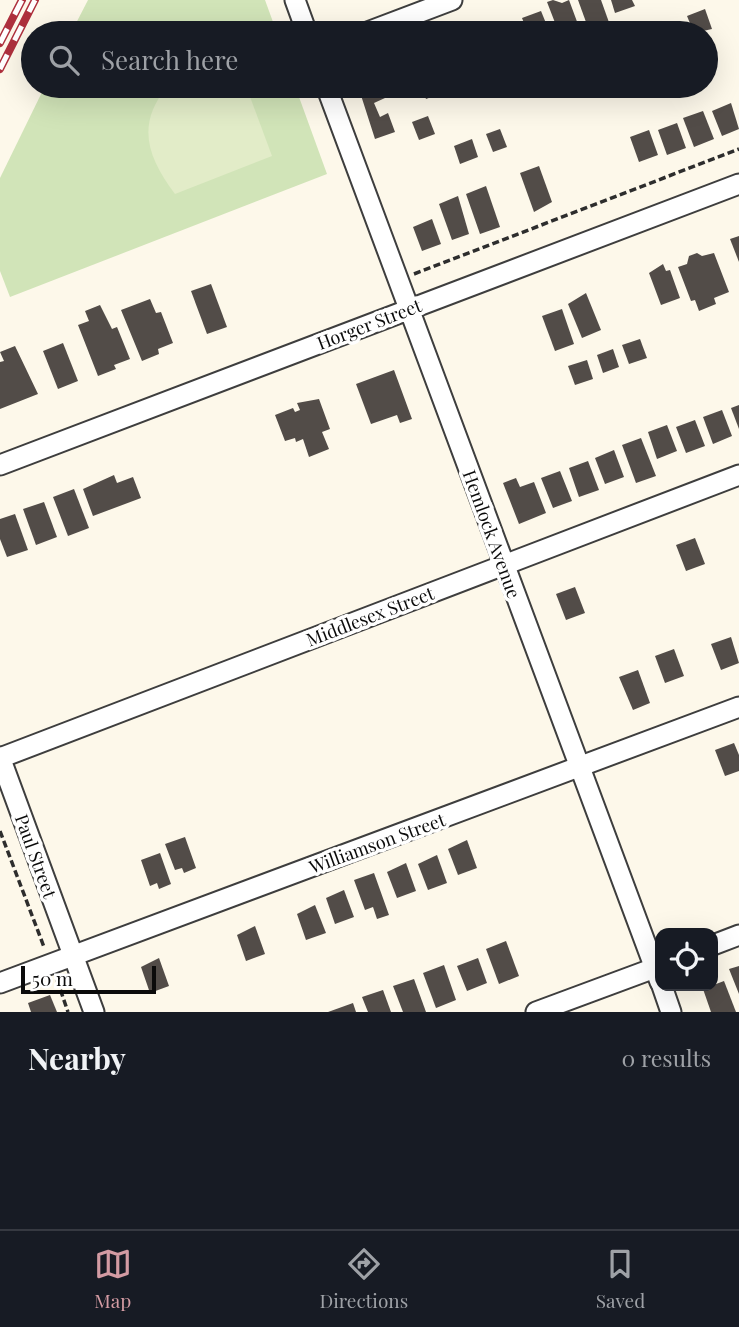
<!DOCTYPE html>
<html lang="en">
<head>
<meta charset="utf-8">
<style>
	:root { --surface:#171b24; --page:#242831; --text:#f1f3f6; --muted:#9ea1a6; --line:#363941; --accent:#d39ba3 }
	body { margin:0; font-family:"Playfair Display",serif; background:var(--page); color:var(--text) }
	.controls { position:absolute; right:21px; bottom:21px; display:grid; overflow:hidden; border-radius:14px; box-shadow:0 7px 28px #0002 }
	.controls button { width:63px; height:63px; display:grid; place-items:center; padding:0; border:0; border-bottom:2px solid var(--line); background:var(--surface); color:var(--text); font:35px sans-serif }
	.scale { position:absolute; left:21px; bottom:18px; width:135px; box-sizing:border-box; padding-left:7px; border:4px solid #0b0b0b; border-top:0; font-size:19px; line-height:24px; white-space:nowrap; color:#0b0b0b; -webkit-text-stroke:5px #fff; paint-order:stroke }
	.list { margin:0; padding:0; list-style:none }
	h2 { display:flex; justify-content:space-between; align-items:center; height:91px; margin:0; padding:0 28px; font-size:30px }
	h2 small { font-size:23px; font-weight:400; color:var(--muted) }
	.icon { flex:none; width:38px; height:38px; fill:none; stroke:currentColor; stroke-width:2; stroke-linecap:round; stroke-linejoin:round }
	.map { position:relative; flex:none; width:739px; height:1012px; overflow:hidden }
	.search { position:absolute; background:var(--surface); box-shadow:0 7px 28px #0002; left:21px; right:21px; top:21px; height:77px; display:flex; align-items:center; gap:18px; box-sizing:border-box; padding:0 24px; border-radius:38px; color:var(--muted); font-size:26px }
	.sheet { height:217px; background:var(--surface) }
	nav { display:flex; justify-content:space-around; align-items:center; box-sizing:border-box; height:98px; border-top:2px solid var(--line); background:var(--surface); font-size:19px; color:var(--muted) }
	nav a { display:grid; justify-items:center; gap:4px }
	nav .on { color:var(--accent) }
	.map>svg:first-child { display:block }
</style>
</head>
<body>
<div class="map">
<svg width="739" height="1012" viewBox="0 0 739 1012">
	<rect width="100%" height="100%" fill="#fdf8ea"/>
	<!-- green -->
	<g fill="#d1e4b8">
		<path d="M88 0H265L277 33H71Z"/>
		<path d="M45 86H295L327 174 10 297 0 271V178Z"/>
	</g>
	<!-- pitch -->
	<path fill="#e2ecc8" d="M168 86H246L272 156 175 194C148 158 135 124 168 86Z"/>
	<!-- building -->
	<g fill="#524c48">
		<path d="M553 0 562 3 569 0 579 27 559 33 547 2Z"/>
		<path d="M578 0H601L611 28 590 33Z"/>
		<path d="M611 0H632L635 6 615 13Z"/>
		<path d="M705 9 712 29 694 33 687 16Z"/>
		<path d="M541 11 550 33H528L522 18Z"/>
		<path d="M513 22 517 33H496L494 29Z"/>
		<path d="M358 86H380L385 98 374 103 380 117 388 113 395 132 375 139Z"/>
		<path d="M389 86H411L412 89 393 97Z"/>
		<path d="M421 86H443L445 92 426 99Z"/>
		<path d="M731 103 739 129 722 136 712 111Z"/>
		<path d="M703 111 714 139 694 147 683 118Z"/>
		<path d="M428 116 435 134 419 140 412 122Z"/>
		<path d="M677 123 686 148 667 155 658 130Z"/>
		<path d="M500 129 507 147 493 152 486 134Z"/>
		<path d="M649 130 658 155 639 162 630 137Z"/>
		<path d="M472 139 478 157 460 164 454 146Z"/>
		<path d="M539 166 552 202 534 212 520 173Z"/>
		<path d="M486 186 500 227 480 234 466 194Z"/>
		<path d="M458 196 469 234 452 240 439 204Z"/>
		<path d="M432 219 441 244 422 251 413 227Z"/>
		<path d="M739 236V262L730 239Z"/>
		<path d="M697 253 702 256 714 253 729 292 714 298 716 304 699 311 695 300 691 301 678 267 687 264 689 256Z"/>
		<path d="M663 264 666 271 670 270 680 298 661 305 649 273Z"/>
		<path d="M211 284 227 327 207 334 191 291Z"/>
		<path d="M586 293 601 330 582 338 568 304Z"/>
		<path d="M150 299 156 313 161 312 173 343 158 349 159 354 142 361 121 310Z"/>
		<path d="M100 305 112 329 117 327 130 359 114 365 116 369 98 376 78 325 89 321 85 311Z"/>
		<path d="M562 309 574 344 555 351 542 316Z"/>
		<path d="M640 339 647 358 629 364 622 345Z"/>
		<path d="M63 343 78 381 58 389 43 351Z"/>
		<path d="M15 346 38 394 0 409V362L4 361 0 352Z"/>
		<path d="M613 349 619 367 603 373 597 355Z"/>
		<path d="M587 360 593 379 575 385 568 366Z"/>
		<path d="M394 370 412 419 400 423 397 415 371 424 356 384Z"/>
		<path d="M319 399 330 429 322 432 329 449 309 457 303 439 296 442 295 438 285 441 275 415 293 408 295 412 300 410 297 403Z"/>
		<path d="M739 405V429L731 408Z"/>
		<path d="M722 410 732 436 713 444 703 417Z"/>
		<path d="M695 420 705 446 686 453 676 427Z"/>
		<path d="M667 425 677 451 657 459 648 432Z"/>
		<path d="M641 438 656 476 636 483 622 445Z"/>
		<path d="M614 450 624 477 605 484 595 458Z"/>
		<path d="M588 461 599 490 579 497 569 468Z"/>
		<path d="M560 471 572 501 553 508 541 478Z"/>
		<path d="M114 475 117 483 133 477 141 498 93 516 83 489Z"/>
		<path d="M516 478 520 487 534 482 546 513 519 524 503 483Z"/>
		<path d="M74 489 89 528 68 536 53 497Z"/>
		<path d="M44 502 57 537 36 545 23 509Z"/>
		<path d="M15 514 28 550 7 557 0 539V519Z"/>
		<path d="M695 538 705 564 686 571 676 545Z"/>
		<path d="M575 587 585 613 566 620 556 594Z"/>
		<path d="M731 637 739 663 721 670 711 644Z"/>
		<path d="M674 649 684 676 665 683 655 656Z"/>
		<path d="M638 670 650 703 633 710 619 677Z"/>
		<path d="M734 743 739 755V771L725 776 715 750Z"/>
		<path d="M185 837 196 868 184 873 182 868 175 870 165 844Z"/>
		<path d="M467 840 477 868 458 875 448 849Z"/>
		<path d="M160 853 171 884 159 889 157 883 150 886 141 860Z"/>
		<path d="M437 855 447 883 428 890 418 864Z"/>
		<path d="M406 863 416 891 397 898 387 872Z"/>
		<path d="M374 873 389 915 377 919 373 907 365 910 354 880Z"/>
		<path d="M344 890 354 917 335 924 326 898Z"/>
		<path d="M315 905 326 933 306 940 297 914Z"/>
		<path d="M255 926 265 954 246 961 237 935Z"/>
		<path d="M506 941 519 976 499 984 486 949Z"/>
		<path d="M159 958 169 986 150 993 141 967Z"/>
		<path d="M478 958 487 983 467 991 457 966Z"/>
		<path d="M444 965 456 1000 436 1008 423 973Z"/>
		<path d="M739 966V994L729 969Z"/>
		<path d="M414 979 426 1012H403L393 986Z"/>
		<path d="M724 981 736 1012H711L703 989Z"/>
		<path d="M383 990 391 1012H368L362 997Z"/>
		<path d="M50 995 57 1012H31L28 1003Z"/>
		<path d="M353 1003 356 1012H328Z"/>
	</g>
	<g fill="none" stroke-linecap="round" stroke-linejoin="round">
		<!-- street casing -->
		<g stroke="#3e3e3e" stroke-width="23">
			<g id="street">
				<path d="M295 0 307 33"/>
				<path d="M365 33 452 0"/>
				<path d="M326 86 660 982"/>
				<path d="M0 465 739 184"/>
				<path d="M0 757 94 1012"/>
				<path d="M0 758 739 475"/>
				<path d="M713 945 739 935"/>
				<path d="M0 983 739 707"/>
				<path d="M662 986 671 1012"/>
				<path d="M536 1012 660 966"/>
			</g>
		</g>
		<!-- path -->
		<g stroke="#2d2d2d" stroke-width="3.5" stroke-dasharray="7 3.5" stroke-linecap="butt">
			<path d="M414 274 739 149"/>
			<path d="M0 831 44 947"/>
			<path d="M57 980 68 1012"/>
		</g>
		<!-- street -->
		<use href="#street" stroke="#fff" stroke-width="19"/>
		<!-- rail casing -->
		<g stroke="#ae303d" stroke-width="8">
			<g id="rail">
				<path d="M0 43 22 0"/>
				<path d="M0 69 35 0"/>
			</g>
		</g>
		<!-- rail -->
		<use href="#rail" stroke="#fff" stroke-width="5" stroke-dasharray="16" stroke-linecap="butt"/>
	</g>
	<g text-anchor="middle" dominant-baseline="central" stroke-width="7" stroke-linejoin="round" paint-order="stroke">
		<!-- street labels -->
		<g font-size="18" fill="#0b0b0b" stroke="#fff">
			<text transform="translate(369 324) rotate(-21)">Horger Street</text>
			<text transform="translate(492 534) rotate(70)">Hemlock Avenue</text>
			<text transform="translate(370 616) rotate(-21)">Middlesex Street</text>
			<text transform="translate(377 843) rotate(-20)">Williamson Street</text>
			<text transform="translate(36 856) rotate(70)">Paul Street</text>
		</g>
	</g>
</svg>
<div class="controls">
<button><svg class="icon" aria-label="locate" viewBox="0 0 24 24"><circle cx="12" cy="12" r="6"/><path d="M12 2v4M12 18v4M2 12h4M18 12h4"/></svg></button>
</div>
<div class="scale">50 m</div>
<div class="search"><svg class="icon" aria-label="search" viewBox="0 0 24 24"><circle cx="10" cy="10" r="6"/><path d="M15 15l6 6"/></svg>Search here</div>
</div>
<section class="sheet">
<h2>Nearby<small>0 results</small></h2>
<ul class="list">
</ul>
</section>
<nav>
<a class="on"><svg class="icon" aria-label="map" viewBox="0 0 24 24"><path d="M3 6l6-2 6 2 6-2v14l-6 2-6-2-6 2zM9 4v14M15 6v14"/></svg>Map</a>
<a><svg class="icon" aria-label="directions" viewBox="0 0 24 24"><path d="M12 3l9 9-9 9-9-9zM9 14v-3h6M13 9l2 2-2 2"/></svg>Directions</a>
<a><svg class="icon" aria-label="saved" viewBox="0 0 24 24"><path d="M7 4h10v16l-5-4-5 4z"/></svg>Saved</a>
</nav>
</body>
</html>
